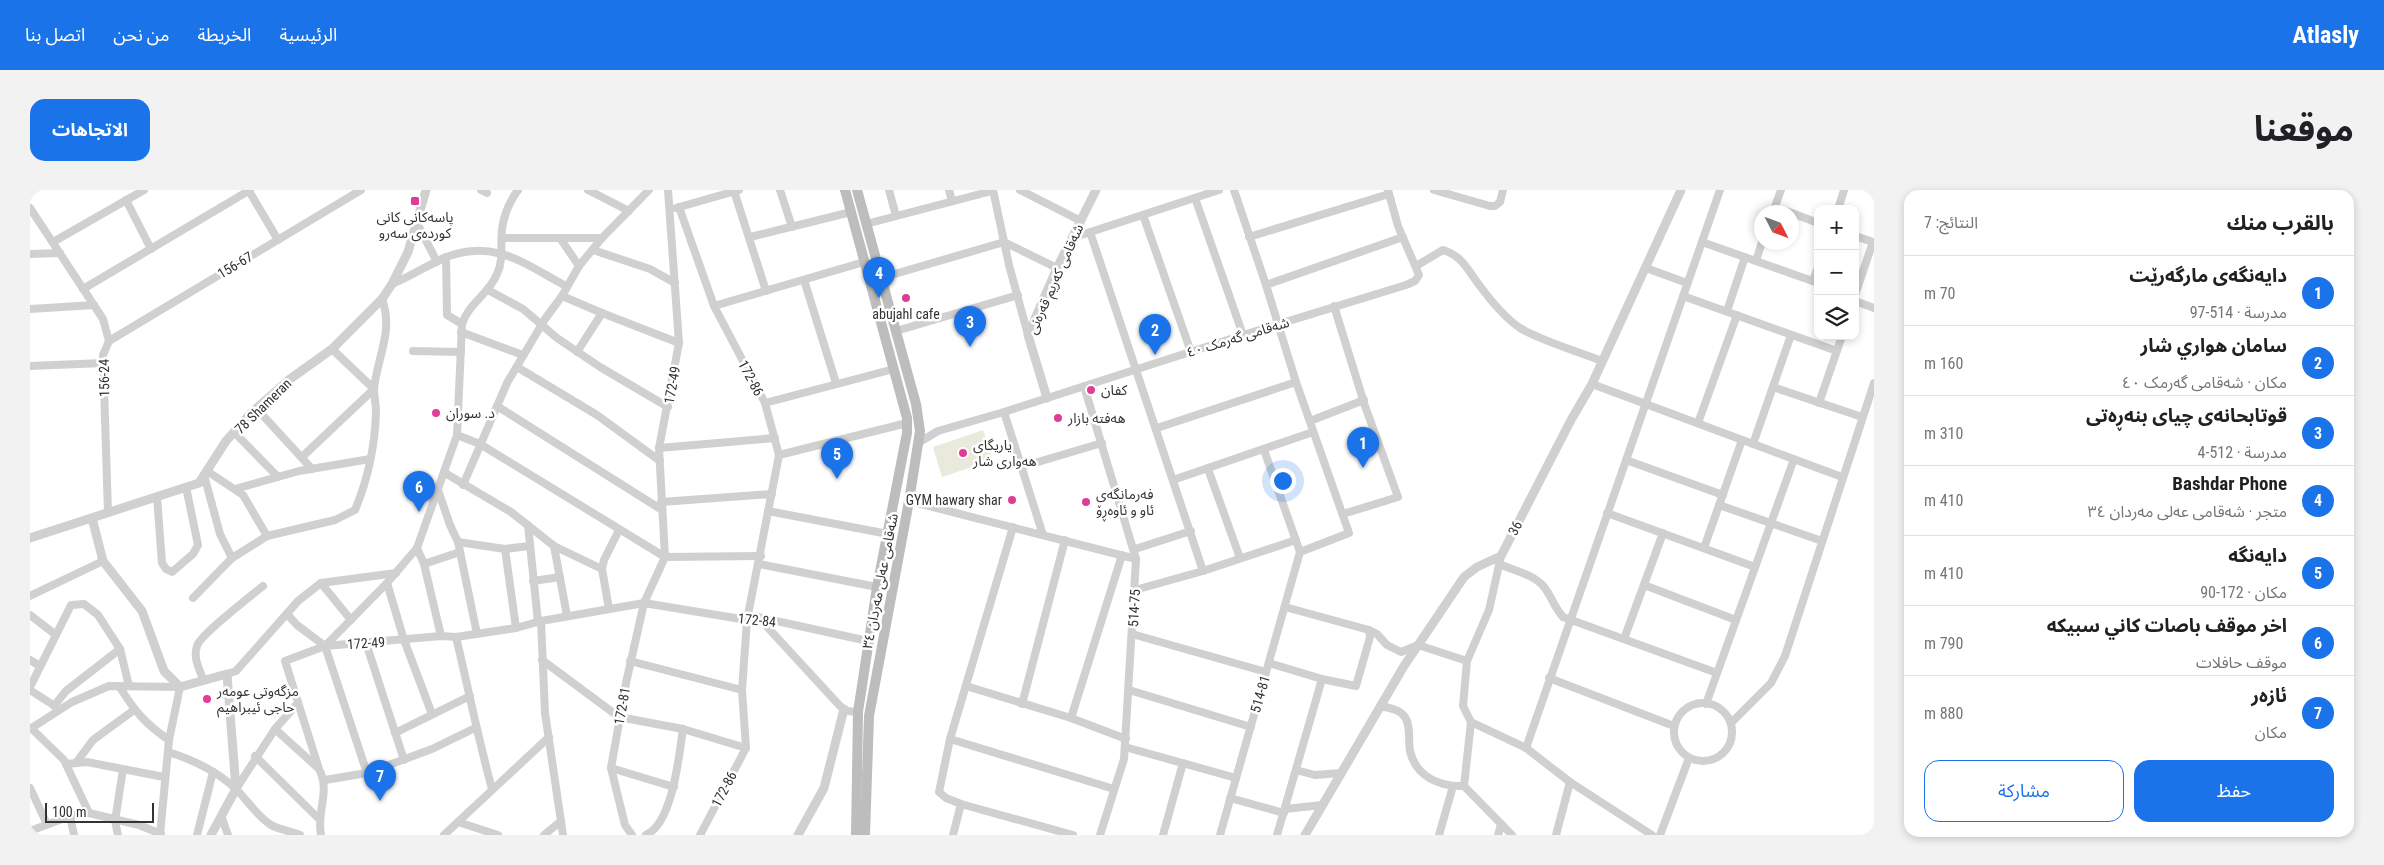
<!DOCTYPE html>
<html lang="ar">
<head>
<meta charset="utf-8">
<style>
	:root { --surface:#fff; --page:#f2f2f2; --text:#202124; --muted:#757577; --line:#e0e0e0; --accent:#1a73e8 }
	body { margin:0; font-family:"Roboto Condensed","Noto Sans Arabic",sans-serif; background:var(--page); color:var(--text); direction:rtl }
	.controls { position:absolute; right:15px; top:15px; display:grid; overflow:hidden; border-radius:10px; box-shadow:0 2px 8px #0003 }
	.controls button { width:45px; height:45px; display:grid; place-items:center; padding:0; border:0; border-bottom:1px solid var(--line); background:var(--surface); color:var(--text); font:25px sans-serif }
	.compass { position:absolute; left:1724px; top:15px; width:45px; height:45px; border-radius:50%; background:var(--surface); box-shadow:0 2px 8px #0003; rotate:132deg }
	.scale { position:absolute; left:15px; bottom:12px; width:109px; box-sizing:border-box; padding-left:5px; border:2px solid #333; border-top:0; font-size:14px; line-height:18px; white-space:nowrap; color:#333; -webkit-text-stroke:4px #fff; paint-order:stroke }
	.you { position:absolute; left:1252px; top:290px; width:18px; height:18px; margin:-12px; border:4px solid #fff; border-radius:50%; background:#1a73e8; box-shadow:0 0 0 8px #1a73e833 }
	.badge { display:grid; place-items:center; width:32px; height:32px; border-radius:50%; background:var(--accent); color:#fff; font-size:16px; font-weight:700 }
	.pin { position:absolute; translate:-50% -41px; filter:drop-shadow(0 1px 2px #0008) }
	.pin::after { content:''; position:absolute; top:26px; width:18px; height:15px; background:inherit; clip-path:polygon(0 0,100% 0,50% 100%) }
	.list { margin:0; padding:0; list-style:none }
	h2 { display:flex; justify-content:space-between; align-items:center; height:65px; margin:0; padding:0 20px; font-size:21px }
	h2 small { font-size:16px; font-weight:400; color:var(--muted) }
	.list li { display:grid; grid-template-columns:32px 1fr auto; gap:15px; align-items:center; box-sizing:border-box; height:70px; padding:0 20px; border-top:1px solid var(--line) }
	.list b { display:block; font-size:19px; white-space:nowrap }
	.list p { margin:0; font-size:16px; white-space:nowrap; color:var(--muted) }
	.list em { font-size:16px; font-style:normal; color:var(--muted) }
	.actions { display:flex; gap:10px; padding:15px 20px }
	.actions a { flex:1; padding:11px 0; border:1px solid var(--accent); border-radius:15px; text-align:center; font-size:18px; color:var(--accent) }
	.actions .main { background:var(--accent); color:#fff }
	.icon { flex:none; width:28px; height:28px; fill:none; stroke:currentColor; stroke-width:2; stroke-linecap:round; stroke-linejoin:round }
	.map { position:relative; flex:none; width:1844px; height:645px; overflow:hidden; direction:ltr; border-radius:15px }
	header { display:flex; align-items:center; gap:30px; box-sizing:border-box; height:70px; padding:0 25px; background:var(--accent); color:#fff }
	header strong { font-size:24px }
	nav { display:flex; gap:28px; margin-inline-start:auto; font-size:18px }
	.intro { display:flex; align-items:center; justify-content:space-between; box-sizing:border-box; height:120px; padding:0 30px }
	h1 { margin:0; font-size:35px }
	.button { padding:12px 22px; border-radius:15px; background:var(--accent); color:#fff; font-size:18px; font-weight:700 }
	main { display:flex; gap:30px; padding:0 30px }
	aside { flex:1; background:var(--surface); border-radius:15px; box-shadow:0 2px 8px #0003 }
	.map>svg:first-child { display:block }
</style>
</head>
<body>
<header>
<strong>Atlasly</strong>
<nav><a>الرئيسية</a><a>الخريطة</a><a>من نحن</a><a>اتصل بنا</a></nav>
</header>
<div class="intro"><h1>موقعنا</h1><a class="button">الاتجاهات</a></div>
<main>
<aside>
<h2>بالقرب منك<small>النتائج: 7</small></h2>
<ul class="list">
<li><span class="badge">1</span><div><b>دایەنگەی مارگەرێت</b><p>مدرسة · 514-97</p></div><em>70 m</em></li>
<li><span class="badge">2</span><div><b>سامان هواري شار</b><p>مكان · شەقامی گەرمک ٤٠</p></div><em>160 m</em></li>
<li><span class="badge">3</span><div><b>قوتابحانەی چیای بنەڕەتی</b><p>مدرسة · 512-4</p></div><em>310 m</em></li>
<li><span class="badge">4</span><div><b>Bashdar Phone</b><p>متجر · شەقامی عەلی مەردان ٣٤</p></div><em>410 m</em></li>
<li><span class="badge">5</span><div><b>دایەنگە</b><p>مكان · 172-90</p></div><em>410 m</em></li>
<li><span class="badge">6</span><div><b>اخر موقف باصات كاني سبيكه</b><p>موقف حافلات</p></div><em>790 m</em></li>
<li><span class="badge">7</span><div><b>ئازەر</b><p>مكان</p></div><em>880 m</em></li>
</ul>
<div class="actions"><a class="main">حفظ</a><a>مشاركة</a></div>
</aside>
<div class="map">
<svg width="1844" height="645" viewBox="0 0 1844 645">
	<rect width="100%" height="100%" fill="#fff"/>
	<!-- green -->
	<path fill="#eaeadc" d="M953 240 963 270 912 287 903 257Z"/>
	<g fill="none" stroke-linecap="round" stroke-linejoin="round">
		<!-- minor -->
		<g stroke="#d0d0d0" stroke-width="8">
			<path d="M0 0H1"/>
			<path d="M451 0 457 3"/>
			<path d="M558 0 599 21"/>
			<path d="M750 0 762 37"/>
			<path d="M859 0 866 26"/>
			<path d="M919 0 922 11"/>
			<path d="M963 0 979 75 998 145"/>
			<path d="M990 0 1051 31"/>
			<path d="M1204 0 1236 95 1266 192 1319 343 1270 362"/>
			<path d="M1404 0 1460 16H1465L1470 12 1473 0"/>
			<path d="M219 1 248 50"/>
			<path d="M704 1 736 101"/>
			<path d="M1165 8 1213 145"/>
			<path d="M96 10 121 59"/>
			<path d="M649 17 684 116 735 213 749 265 717 430 712 500 716 558 670 645"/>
			<path d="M0 18 73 129 79 151 73 165 78 323"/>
			<path d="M646 18 709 0"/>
			<path d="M1745 18 1759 22"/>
			<path d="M1808 19 1814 0"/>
			<path d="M1743 22 1751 0"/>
			<path d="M1762 23 1788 33"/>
			<path d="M1113 25 1161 162"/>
			<path d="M386 31 407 72"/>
			<path d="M836 34 962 1"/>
			<path d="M1060 42 1173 381"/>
			<path d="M1825 46 1843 52 1825 105"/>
			<path d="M720 47 821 22"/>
			<path d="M1219 47 1359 4"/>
			<path d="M473 48H572"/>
			<path d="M530 48 549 76"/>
			<path d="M1042 48 1189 0"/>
			<path d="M23 52 114 0"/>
			<path d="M1672 52 1788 93"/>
			<path d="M563 60 620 79 645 93"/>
			<path d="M0 64 30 63"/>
			<path d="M416 67 417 125 432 134"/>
			<path d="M1726 71 1732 52"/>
			<path d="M1386 76 1413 60C1433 66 1438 81 1450 96 1461 111 1474 127 1490 138 1509 150 1549 162 1572 171"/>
			<path d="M1616 78 1657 93"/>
			<path d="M851 88 974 52 1027 78"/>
			<path d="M774 90 806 193"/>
			<path d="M1783 91 1788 77"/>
			<path d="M362 94C380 87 396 76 414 68 464 48 493 73 536 96"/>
			<path d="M1236 95 1373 47"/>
			<path d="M53 99 220 0"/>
			<path d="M458 100 493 119 527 148 570 177 638 217"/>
			<path d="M532 106 572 123"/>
			<path d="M1653 106 1807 161"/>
			<path d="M1825 111 1844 118"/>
			<path d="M684 116 834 72"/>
			<path d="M1304 116 1335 216 1368 307 1313 324"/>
			<path d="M0 119 64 115"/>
			<path d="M1697 121 1715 67"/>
			<path d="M866 141 988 105"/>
			<path d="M431 142 493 165"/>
			<path d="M79 151 331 0"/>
			<path d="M383 161 431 162"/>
			<path d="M547 162 572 123 649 153"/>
			<path d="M0 176 73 173"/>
			<path d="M487 177 567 225 630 271"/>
			<path d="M1562 194 1812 287"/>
			<path d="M1054 196 1106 369 1094 569 1070 645"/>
			<path d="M1743 197 1832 227"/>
			<path d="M735 213 864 179"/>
			<path d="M1789 213 1812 146"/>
			<path d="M467 216 632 320"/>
			<path d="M227 219 282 279"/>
			<path d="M974 222 1013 345"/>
			<path d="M1280 231 1334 210"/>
			<path d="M1668 233 1707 125"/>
			<path d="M1127 238 1266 192"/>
			<path d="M204 242 248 287"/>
			<path d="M427 245 450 254 635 367 731 366"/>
			<path d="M888 253 908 241 974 222 1213 145 1376 95 1385 91 1389 85 1368 36 1358 0"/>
			<path d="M1723 254 1761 145"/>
			<path d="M629 258 745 248"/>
			<path d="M1234 260 1270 362"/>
			<path d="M749 265 877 233"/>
			<path d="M272 267 344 199 302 159"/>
			<path d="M1596 270 1693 305"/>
			<path d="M991 277 1072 253"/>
			<path d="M1178 279 1210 368"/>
			<path d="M177 281 213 305 237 346 305 330 325 320C338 289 345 255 346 222 346 214 344 206 344 199 347 167 364 142 352 109"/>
			<path d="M415 283 481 322 524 356 572 379"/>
			<path d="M174 285 190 344 202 368"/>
			<path d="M1143 290 1283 242"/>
			<path d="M433 295 477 193 515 129 532 106 549 76 572 48 619 0"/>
			<path d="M205 299 269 281 340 269"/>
			<path d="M408 300 420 335 428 352 447 444"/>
			<path d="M127 307 132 373 136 379 142 382 163 364 168 355 156 297"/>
			<path d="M879 311 1106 369"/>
			<path d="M631 312 742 304"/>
			<path d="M1689 315 1792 351"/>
			<path d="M738 321 858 344"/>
			<path d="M1577 323 1725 377"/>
			<path d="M498 335 508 432"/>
			<path d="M983 337 920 549 909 602 916 608 931 614 1043 645"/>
			<path d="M428 352 475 359 499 356"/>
			<path d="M524 356 537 426"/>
			<path d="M387 358 394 374 411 446"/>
			<path d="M1674 358 1712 250"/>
			<path d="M475 359 486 438"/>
			<path d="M1105 359 1161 341"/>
			<path d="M1471 366 1459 420 1437 471 1433 516 1441 532 1496 558 1540 592 1622 645"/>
			<path d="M394 374 430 362"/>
			<path d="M729 374 847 397"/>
			<path d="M1469 374C1483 380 1505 385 1514 397 1522 407 1524 417 1533 427L1687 483"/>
			<path d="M503 391 530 387"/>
			<path d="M291 393 321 430"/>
			<path d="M357 393 374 450 402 524"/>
			<path d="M1614 395 1706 430"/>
			<path d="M1105 400 1173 381 1266 350"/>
			<path d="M0 406 73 371"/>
			<path d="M163 408 202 368 237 346"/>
			<path d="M1255 417 1339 440 1347 444 1357 455 1371 462 1388 455 1437 471"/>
			<path d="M579 419 572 379 574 370 589 340"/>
			<path d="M257 424 267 435 295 456 337 583"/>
			<path d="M0 425 26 445"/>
			<path d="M728 427 810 516 817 521 828 522"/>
			<path d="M511 431 515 523 533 645"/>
			<path d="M1102 444 1236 482"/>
			<path d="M426 447C438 497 448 548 462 599"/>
			<path d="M1594 449 1633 343"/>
			<path d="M336 453 374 570"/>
			<path d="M295 456 411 446 426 447 486 438 511 431 614 413 717 430 728 427 838 451"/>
			<path d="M0 470 10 476"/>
			<path d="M512 470 589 527 653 539 716 558"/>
			<path d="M600 471 712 500"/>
			<path d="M1239 473 1292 489 1326 496 1340 447 1339 440"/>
			<path d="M197 484 206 481 268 411 291 393 366 383"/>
			<path d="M1519 488 1644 536"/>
			<path d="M173 489C169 478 163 468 167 456 170 445 221 406 233 396"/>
			<path d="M89 496C104 520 115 534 139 550"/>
			<path d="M936 496 1041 528 1096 549"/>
			<path d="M0 497 41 415 54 414 68 425 90 459 99 496"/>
			<path d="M0 500 28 518"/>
			<path d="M1099 500 1221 537"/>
			<circle cx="1673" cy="542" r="29"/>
			<path d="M992 514 1035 350"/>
			<path d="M1676 514 1764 269"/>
			<path d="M24 516 36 501 90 459"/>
			<path d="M1350 516C1359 518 1369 519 1375 527 1381 536 1378 550 1380 561 1386 587 1410 597 1434 596"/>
			<path d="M1041 528 1092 365"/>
			<path d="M1441 532 1434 596 1482 645"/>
			<path d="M1701 533 1741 493 1755 466 1844 193"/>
			<path d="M1 538 34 570 59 623"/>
			<path d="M0 539 42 512 79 496 150 497 139 550 130 645"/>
			<path d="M245 539 288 578"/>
			<path d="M365 543 440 506"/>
			<path d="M920 549 1084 599"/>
			<path d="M1095 557 1206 588"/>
			<path d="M1496 558 1690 0"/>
			<path d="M138 562C162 569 188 582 206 599 217 610 228 627 241 635 245 638 263 642 270 645"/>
			<path d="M225 566 290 630"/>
			<path d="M46 573 63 550 104 520"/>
			<path d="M36 574 57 572 134 587"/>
			<path d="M581 578 644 597"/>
			<path d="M1266 580 1285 585 1311 583"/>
			<path d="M295 590 337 583 402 559 445 538"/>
			<path d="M0 598 17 634"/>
			<path d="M206 599 245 539 268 513"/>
			<path d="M1200 608 1254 623"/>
			<path d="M1255 619 1292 615"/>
			<path d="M40 626 44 645"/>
			<path d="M192 628 198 645"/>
			<path d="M428 632 468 645"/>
			<path d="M0 641 40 626 59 623 109 635 131 644"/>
			<path d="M88 645 85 631 93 579"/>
			<path d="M167 645 183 582"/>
			<path d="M291 645C286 621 301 602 289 579L255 471 295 456 357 393 387 358 427 245 432 134C438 114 459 104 467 84 474 70 470 54 472 39 474 24 479 12 488 0"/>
			<path d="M414 645 519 547"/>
			<path d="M514 645 531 631"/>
			<path d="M602 645 595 635 581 578 596 493 614 413 635 367 629 258 649 153 638 0"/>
			<path d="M616 645C643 633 649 565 653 539"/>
			<path d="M923 645 931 614"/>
			<path d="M1133 645 1153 573"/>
			<path d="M1190 645 1270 362"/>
			<path d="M1247 645 1292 489"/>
			<path d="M1409 645 1423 596"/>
			<path d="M1468 645 1471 634"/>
			<path d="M1526 645 1540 592"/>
			<path d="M1630 645 1659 568"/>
		</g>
		<!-- tertiary -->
		<g stroke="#d0d0d0" stroke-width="9">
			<path d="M1017 208 998 145 1027 78 1066 0"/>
			<path d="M62 328 73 371 112 421 134 481 150 497 197 484 206 599 181 645"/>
			<path d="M0 348 169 293 196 251 221 223 260 189 302 159 352 109 362 94 378 62 396 0"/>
			<path d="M768 645 794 598 814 519"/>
			<path d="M1275 645 1374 476 1434 387 1447 377 1471 366 1541 230 1562 194 1651 0"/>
		</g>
		<!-- secondary -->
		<g stroke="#bdbdbd" stroke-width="10">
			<path d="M815 0 877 228V243L847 397 828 522 826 645"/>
			<path d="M827 0 886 214 890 241 879 311 839 526 835 645"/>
		</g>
	</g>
	<!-- markers -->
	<g fill="#e33c96" stroke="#fff" stroke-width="2">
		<rect x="380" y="6" width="10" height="10" rx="2.5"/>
		<circle cx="876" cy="108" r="5"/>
		<circle cx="1061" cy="200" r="5"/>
		<circle cx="406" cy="223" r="5"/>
		<circle cx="1028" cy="228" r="5"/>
		<circle cx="933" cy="263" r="5"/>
		<circle cx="982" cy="310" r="5"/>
		<circle cx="1056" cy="312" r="5"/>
		<circle cx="177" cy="509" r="5"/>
	</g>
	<g text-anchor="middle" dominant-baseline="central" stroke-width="5" stroke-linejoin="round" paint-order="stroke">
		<!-- poi labels -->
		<g font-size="14" fill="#333" stroke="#fff" text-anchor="start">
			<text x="385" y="27" text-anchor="middle">پاسەکانی کانی<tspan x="385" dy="16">کوردەی سەرو</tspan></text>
			<text x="876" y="124" text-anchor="middle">abujahl cafe</text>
			<text x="1071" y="200">كفان</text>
			<text x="416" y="223">د. سوران</text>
			<text x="1038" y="228">هەفتە بازار</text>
			<text x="943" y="255">یاریگای<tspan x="943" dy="16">هەواری شار</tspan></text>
			<text x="1066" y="304">فەرمانگەی<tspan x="1066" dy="16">ئاو و ئاوەڕۆ</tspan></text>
			<text x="972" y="310" text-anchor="end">GYM hawary shar</text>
			<text x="187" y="501">مزگەوتی عومەر<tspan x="187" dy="16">حاجی ئیبراهیم</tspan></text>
		</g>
		<!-- street labels -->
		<g font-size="14" fill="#333" stroke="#fff">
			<text transform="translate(205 75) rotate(-31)">156-67</text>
			<text transform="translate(1025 89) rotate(-66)">شەقامی کەریم قەرەنی</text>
			<text transform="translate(1208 147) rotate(-17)">شەقامی گەرمک ٤٠</text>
			<text transform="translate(74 188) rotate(-91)">156-24</text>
			<text transform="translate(721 188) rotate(62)">172-86</text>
			<text transform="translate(642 195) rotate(-80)">172-49</text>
			<text transform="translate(233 216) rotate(-44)">78 Shameran</text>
			<text transform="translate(1485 338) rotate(-63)">36</text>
			<text transform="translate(850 391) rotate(-79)">شەقامی عەلی مەردان ٣٤</text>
			<text transform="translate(1104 418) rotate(-87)">514-75</text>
			<text transform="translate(727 430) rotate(6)">172-84</text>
			<text transform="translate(336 453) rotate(-4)">172-49</text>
			<text transform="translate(1230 504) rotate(-74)">514-81</text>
			<text transform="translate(592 516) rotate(-80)">172-81</text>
			<text transform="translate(694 599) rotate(-62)">172-86</text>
		</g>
	</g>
</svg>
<div class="controls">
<button>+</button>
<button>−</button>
<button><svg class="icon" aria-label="layers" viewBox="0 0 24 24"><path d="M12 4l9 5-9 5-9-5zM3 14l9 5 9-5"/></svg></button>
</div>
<svg class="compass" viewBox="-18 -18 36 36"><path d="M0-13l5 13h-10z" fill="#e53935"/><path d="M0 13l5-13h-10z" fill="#757577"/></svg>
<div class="scale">100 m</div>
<div class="you"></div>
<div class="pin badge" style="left:1333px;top:278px">1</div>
<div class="pin badge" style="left:1125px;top:165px">2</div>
<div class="pin badge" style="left:940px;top:157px">3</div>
<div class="pin badge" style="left:849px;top:108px">4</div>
<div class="pin badge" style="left:807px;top:289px">5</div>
<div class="pin badge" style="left:389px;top:322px">6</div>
<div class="pin badge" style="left:350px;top:611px">7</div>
</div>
</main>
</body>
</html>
